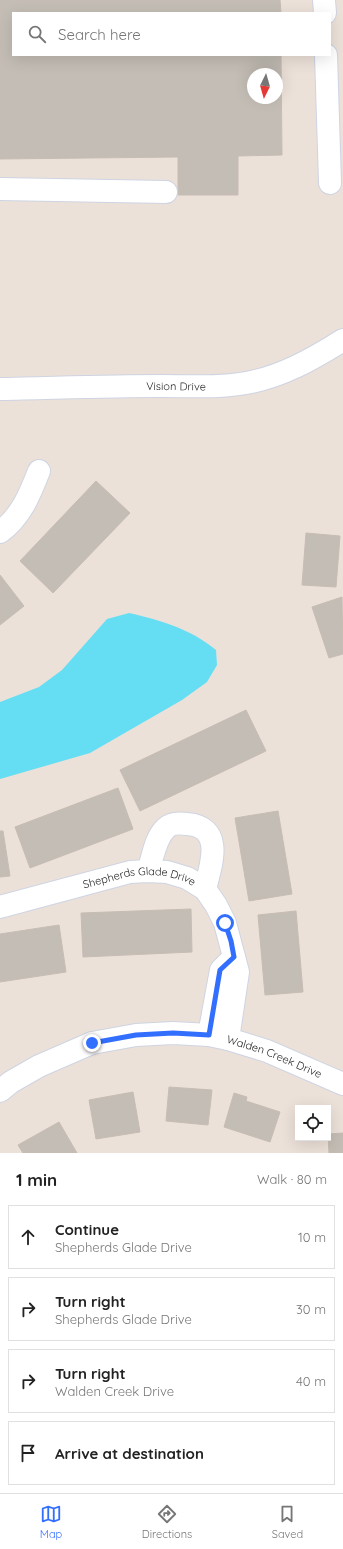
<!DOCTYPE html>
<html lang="en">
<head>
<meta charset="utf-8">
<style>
	:root { --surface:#fff; --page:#f2f2f2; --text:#222; --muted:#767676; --line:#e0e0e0; --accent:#336fff }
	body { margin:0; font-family:Quicksand,sans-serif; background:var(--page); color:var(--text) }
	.controls { position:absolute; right:12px; bottom:12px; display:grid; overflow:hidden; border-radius:0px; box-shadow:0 4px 16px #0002 }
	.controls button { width:36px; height:36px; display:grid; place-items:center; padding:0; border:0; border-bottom:1px solid var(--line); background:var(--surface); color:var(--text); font:20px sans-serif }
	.compass { position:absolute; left:247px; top:68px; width:36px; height:36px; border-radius:50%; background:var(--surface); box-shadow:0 4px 16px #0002; rotate:185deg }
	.stop { position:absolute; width:12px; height:12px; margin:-9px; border:3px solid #336fff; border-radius:50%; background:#fff }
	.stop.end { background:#336fff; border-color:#fff; box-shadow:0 1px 4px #0008 }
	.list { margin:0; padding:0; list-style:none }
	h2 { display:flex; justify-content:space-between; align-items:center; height:52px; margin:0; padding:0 16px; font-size:17px }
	h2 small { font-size:13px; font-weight:400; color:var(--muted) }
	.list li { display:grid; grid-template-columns:26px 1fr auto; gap:12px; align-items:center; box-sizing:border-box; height:64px; margin:0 8px 8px; padding:0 8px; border:1px solid var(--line); border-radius:0px }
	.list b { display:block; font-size:15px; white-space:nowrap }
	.list p { margin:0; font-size:13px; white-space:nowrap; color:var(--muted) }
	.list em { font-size:13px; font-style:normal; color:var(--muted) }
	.icon { flex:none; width:22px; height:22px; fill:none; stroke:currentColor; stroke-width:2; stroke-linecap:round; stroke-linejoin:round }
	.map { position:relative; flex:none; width:343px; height:1153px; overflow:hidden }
	.search { position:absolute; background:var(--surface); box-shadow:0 4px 16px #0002; left:12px; right:12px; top:12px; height:44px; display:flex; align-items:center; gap:10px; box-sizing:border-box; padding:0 14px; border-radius:0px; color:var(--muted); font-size:15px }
	.sheet { height:340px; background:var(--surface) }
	nav { display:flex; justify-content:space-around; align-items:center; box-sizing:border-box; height:56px; border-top:1px solid var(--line); background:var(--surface); font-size:11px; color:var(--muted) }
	nav a { display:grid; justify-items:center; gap:2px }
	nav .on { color:var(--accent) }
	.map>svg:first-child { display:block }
</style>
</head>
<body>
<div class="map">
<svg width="343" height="1153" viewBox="0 0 343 1153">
	<rect width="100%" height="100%" fill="#ece1d9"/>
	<!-- water -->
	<path fill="#65def4" d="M129 613C160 620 191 629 216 650L217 665 207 682 182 700 90 753 0 779V702L39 687 62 670 107 619Z"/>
	<!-- building -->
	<g fill="#c3bdb5" stroke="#c7bdb3" fill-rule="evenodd">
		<path d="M0 0H280L281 13H13V55H281L282 155 238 156V195H178V157L0 159ZM253 74H277V98H253Z"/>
		<path d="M96 481 130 513 53 593 20 561Z"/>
		<path d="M306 533 340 536 336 587 302 585Z"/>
		<path d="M0 575 24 606 0 625Z"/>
		<path d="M342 597 343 654 329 658 312 607Z"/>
		<path d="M246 710 266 751 140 811 120 770Z"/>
		<path d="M118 788 133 829 30 868 15 827Z"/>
		<path d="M278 811 292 894 249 901 235 818Z"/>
		<path d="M0 831H3L10 876 0 877Z"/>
		<path d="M191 909 192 952 83 957 81 913Z"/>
		<path d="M296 911 303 992 265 995 258 915Z"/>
		<path d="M59 925 66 972 0 982V934Z"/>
		<path d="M169 1087 212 1090 208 1125 166 1121Z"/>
		<path d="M133 1092 140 1132 96 1139 89 1100Z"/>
		<path d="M234 1093 247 1097 246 1101 280 1112 270 1142 224 1127Z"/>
		<path d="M59 1122 77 1153H23L18 1145Z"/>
		<path d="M343 1133V1153H329L328 1134Z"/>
	</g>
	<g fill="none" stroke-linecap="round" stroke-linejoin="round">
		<!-- minor casing -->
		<g stroke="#ced4e2" stroke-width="24">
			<g id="minor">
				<path d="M324 0 325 13"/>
				<path d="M326 55 330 183"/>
				<path d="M0 189 166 192"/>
				<path id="s1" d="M0 389C54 388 108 386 161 386 190 386 218 388 246 383 281 377 313 359 343 340"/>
				<path d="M0 532C21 517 30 494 39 471"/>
				<path d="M148 871C153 857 155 838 166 828 171 823 180 823 187 824 225 827 211 865 205 889"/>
				<path id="s2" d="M0 907 130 872 148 871 167 872 187 878 205 889 216 905 225 923 238 972 228 1039"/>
				<path d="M209 1035 221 970 234 957"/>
				<path id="s3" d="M0 1091 11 1082 39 1066 92 1043 136 1035 173 1033 209 1035 228 1039 267 1051 343 1084"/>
			</g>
		</g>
		<!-- minor -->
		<use href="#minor" stroke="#fff" stroke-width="22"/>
	</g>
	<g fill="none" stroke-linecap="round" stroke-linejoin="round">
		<!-- route -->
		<path stroke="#336fff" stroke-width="5" d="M92 1043 136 1035 173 1033 209 1035 220 970 234 957 231 941 225 923"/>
	</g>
	<g text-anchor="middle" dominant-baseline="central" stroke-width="4" stroke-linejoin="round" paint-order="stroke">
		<!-- street labels -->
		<g font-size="11" fill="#282828" stroke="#fff">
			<text stroke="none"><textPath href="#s1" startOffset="176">Vision Drive</textPath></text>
			<text stroke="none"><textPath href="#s2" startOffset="144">Shepherds Glade Drive</textPath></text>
			<text stroke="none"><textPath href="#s3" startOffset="291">Walden Creek Drive</textPath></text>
		</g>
	</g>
</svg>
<div class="controls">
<button><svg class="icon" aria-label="locate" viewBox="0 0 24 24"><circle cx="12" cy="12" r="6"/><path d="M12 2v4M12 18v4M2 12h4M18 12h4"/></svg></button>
</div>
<svg class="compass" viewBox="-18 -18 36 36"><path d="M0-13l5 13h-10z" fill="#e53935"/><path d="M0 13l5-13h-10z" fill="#767676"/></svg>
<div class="stop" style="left:225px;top:923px"></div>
<div class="stop end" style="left:92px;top:1043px"></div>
<div class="search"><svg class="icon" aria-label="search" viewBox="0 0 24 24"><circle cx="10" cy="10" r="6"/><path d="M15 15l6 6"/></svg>Search here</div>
</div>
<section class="sheet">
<h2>1 min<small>Walk · 80 m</small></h2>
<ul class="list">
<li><svg class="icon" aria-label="ahead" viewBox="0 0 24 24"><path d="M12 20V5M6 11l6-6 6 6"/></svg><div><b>Continue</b><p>Shepherds Glade Drive</p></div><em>10 m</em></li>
<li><svg class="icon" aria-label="right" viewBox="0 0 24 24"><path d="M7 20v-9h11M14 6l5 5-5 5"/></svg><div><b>Turn right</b><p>Shepherds Glade Drive</p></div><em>30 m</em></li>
<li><svg class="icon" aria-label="right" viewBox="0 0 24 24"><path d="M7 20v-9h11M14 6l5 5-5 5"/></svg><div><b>Turn right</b><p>Walden Creek Drive</p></div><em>40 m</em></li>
<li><svg class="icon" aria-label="arrive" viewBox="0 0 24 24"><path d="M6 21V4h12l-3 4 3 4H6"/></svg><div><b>Arrive at destination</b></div></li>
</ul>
</section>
<nav>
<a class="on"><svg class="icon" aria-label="map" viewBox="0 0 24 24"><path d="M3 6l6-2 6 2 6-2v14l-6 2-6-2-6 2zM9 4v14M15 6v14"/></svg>Map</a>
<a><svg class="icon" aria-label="directions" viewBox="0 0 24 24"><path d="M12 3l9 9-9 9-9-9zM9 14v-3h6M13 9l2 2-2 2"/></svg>Directions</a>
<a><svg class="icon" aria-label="saved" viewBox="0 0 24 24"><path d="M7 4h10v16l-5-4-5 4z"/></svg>Saved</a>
</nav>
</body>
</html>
